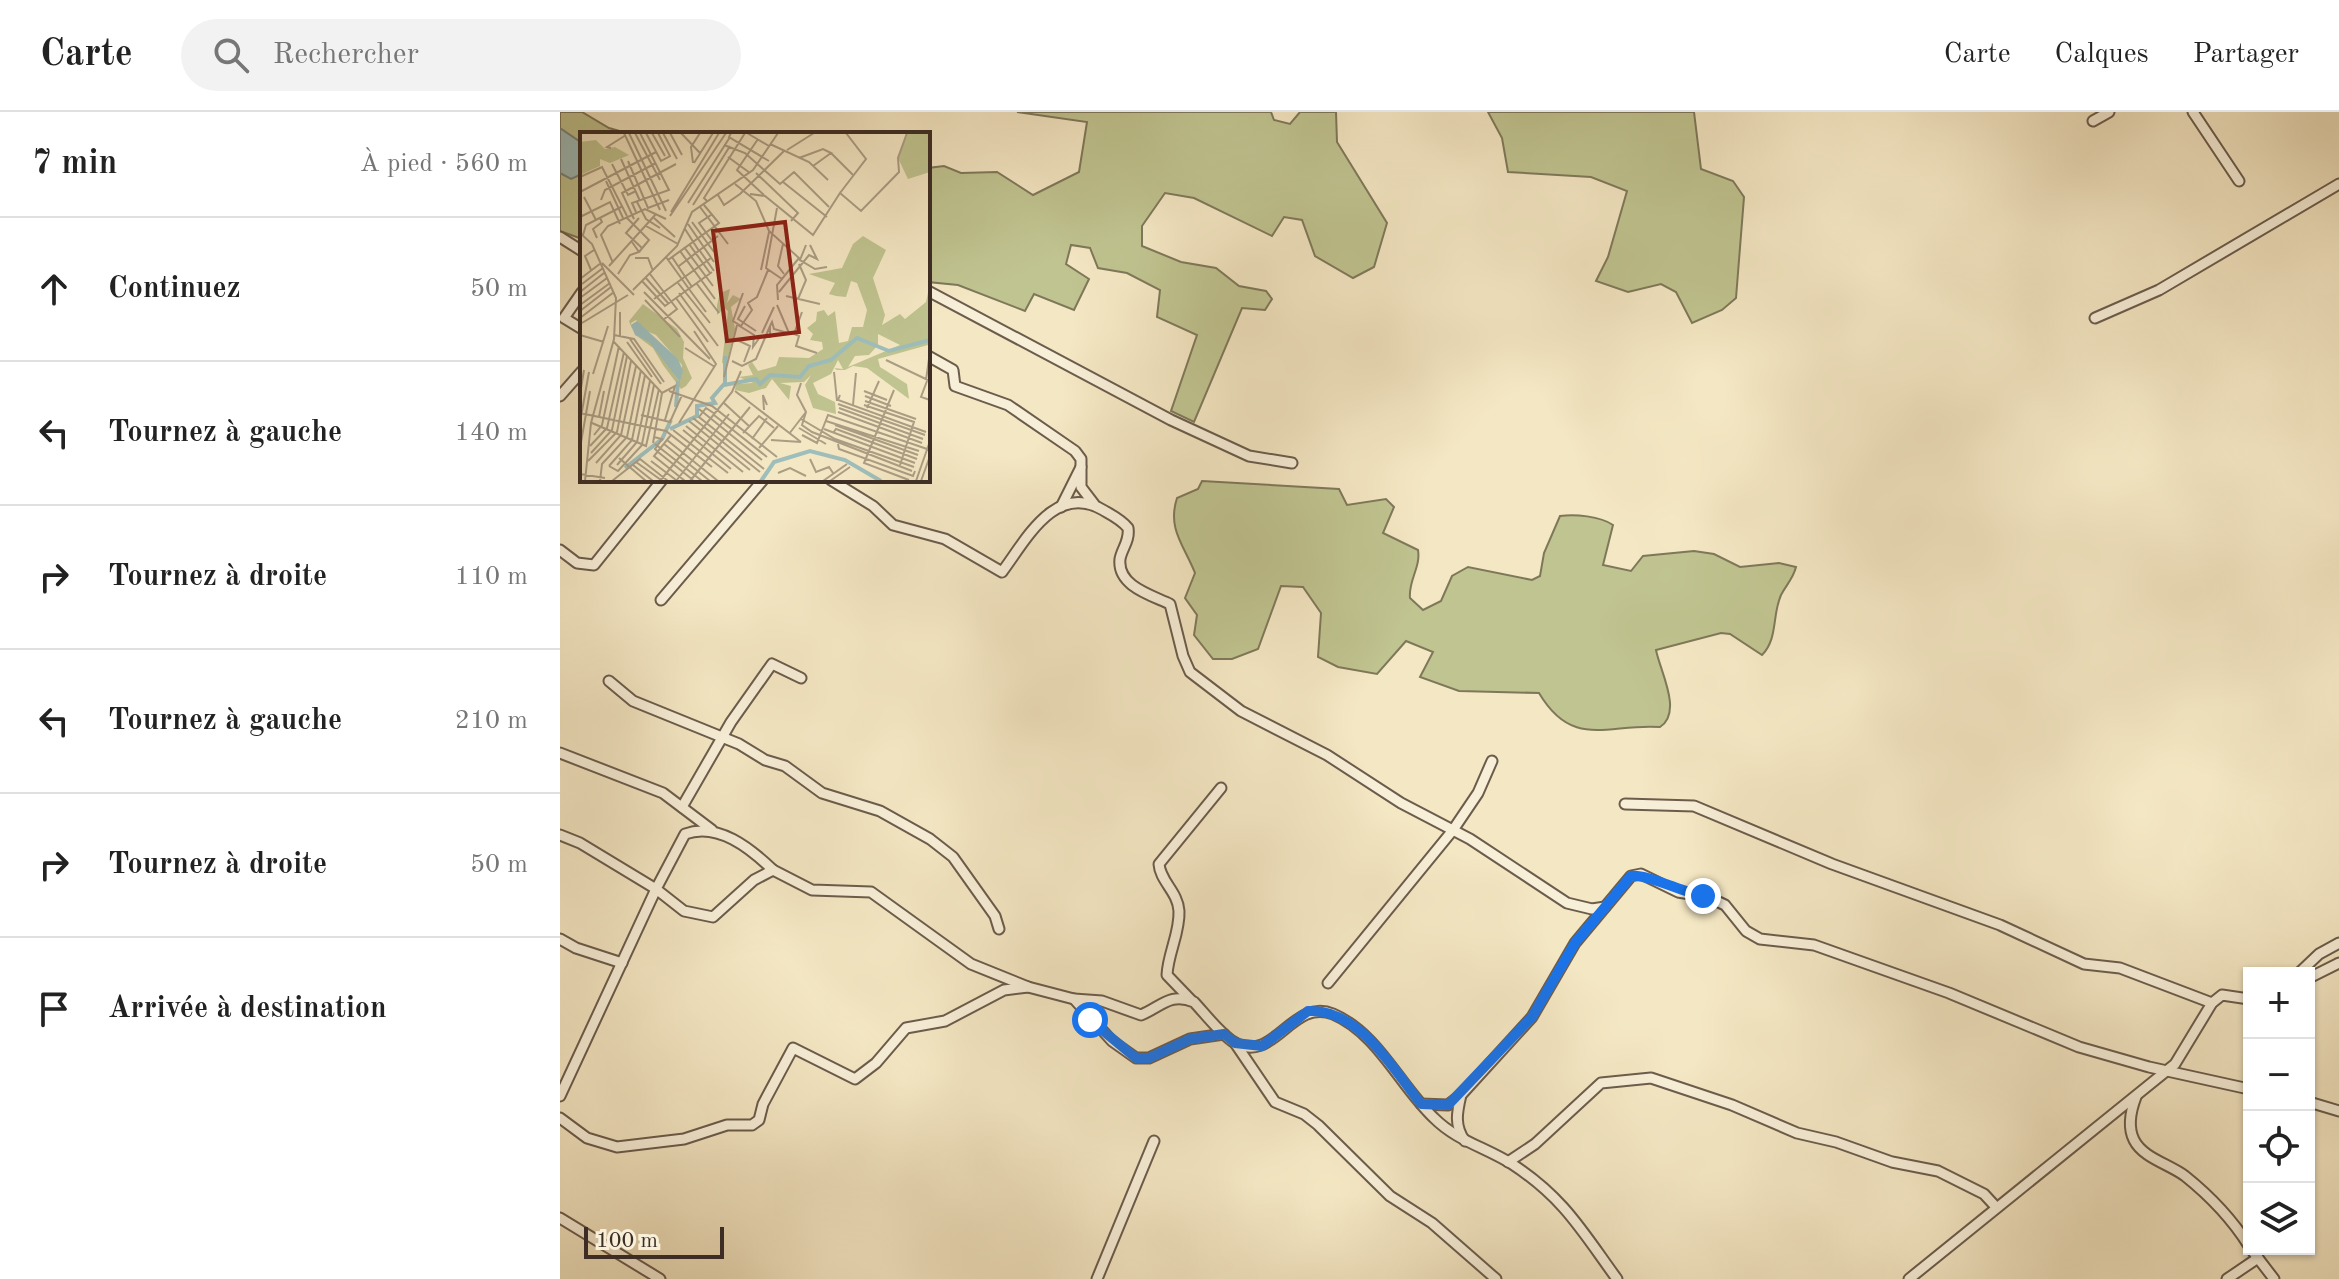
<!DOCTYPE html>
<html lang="fr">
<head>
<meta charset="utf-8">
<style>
	:root { --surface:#fff; --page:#f2f2f2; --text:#222; --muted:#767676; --line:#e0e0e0 }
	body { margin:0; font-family:"Old Standard TT",serif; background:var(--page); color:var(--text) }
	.controls { position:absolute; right:24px; bottom:24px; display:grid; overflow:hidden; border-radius:0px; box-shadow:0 2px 6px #0004 }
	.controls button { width:72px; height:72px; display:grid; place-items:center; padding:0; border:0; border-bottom:2px solid var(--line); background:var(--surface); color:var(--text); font:40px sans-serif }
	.scale { position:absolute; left:24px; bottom:20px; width:140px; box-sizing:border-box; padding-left:8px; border:4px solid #3d2d25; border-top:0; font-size:22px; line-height:28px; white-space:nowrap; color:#3d2d25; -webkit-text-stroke:6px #f8efd8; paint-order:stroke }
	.stop { position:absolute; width:24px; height:24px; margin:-18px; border:6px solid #1a73e8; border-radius:50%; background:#fff }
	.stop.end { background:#1a73e8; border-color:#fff; box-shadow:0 2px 8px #0008 }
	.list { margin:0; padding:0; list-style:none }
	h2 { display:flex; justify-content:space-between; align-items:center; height:104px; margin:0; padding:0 32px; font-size:34px }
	h2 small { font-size:26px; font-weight:400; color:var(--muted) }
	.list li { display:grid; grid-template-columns:52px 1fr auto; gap:24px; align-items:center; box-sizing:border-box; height:144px; padding:0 32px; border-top:2px solid var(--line) }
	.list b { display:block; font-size:30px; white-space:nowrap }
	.list em { font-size:26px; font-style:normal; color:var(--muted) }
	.icon { flex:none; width:44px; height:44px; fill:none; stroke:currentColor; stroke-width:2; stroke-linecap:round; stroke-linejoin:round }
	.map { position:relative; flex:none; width:1779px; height:1167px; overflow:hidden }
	header { display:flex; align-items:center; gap:48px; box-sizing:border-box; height:112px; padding:0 40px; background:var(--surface); border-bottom:2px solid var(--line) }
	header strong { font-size:38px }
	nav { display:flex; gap:44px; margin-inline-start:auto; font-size:28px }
	.search { width:560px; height:72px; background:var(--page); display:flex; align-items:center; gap:20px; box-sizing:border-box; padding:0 28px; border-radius:44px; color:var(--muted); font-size:30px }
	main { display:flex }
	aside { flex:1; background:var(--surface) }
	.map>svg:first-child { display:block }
</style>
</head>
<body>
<header>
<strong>Carte</strong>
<div class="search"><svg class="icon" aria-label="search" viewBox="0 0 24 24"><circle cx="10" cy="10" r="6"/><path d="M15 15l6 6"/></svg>Rechercher</div>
<nav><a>Carte</a><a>Calques</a><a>Partager</a></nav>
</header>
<main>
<aside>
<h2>7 min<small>À pied · 560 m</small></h2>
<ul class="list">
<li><svg class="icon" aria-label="ahead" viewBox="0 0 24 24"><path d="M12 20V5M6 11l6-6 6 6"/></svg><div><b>Continuez</b></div><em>50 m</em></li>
<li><svg class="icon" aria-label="left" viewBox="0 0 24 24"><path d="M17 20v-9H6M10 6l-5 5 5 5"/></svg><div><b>Tournez à gauche</b></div><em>140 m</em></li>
<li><svg class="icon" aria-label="right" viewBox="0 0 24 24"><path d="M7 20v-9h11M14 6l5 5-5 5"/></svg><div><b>Tournez à droite</b></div><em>110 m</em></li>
<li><svg class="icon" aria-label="left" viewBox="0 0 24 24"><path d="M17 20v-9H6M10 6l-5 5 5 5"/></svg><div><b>Tournez à gauche</b></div><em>210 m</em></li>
<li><svg class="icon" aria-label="right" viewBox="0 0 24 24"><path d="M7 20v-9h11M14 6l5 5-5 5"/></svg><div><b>Tournez à droite</b></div><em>50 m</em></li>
<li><svg class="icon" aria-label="arrive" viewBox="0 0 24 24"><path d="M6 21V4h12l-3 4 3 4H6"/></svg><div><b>Arrivée à destination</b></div></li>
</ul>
</aside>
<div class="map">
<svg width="1779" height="1167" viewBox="0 0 1779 1167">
	<rect width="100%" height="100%" fill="#f4e7c3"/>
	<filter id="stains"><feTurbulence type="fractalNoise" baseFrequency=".0025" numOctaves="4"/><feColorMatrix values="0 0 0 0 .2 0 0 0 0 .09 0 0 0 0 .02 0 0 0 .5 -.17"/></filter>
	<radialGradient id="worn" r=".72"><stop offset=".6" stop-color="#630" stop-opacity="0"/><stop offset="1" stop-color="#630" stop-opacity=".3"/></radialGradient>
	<!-- green -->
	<g fill="#c0c490" stroke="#7e785a" stroke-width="2">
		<path d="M0 0H22L49 16 70 22H22V127L0 119Z"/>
		<path d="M457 0H711L714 8 730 12 740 0H776L777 30 827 111 814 155 793 166 755 144 742 108 724 105 712 124 634 86 605 81 582 114V134L621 150 656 156 679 174 706 179 712 187 705 198 682 196 634 310 611 299 637 223 597 205 600 178 567 161 538 156 530 136 511 133 506 152 529 167 514 198 474 182 465 199 398 173 368 170V56L384 54 401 61 437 60 473 83 519 60 527 10Z"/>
		<path d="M928 0H1134L1141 57 1173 69 1184 85 1176 186 1162 198 1132 211 1116 180 1101 172 1068 180 1036 169 1048 145 1067 79 1031 65 948 60 942 26Z"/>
		<path d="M642 369 779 377 787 393 826 387 834 395 823 421 858 438C861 455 848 469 850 486L863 498 881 489 892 464 908 455 972 468 980 464 984 441 1000 404C1015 402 1040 404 1053 413L1043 453 1071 459 1083 444 1134 439 1154 442 1180 455 1219 451 1236 455C1233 467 1226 473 1221 483 1212 503 1218 527 1202 543L1170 522 1161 521 1096 538C1100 559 1123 600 1100 615 1048 611 1013 638 979 581L899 579 860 565 873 540 846 529 817 562 778 555 758 545 761 501 743 475 721 474 698 537 672 547H653L634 523 637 503 625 486 635 461C624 433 607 417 617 386L638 377Z"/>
	</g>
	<!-- water -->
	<path fill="#9ebebb" stroke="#77847f" stroke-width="2" d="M0 16 22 31V62L11 67 0 61Z"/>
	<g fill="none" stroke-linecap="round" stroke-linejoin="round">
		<!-- street casing -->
		<g stroke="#6b5c4c" stroke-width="13">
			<g id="street">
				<path d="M1633 0 1679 69"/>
				<path d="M1533 9 1549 0"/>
				<path d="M0 125 22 139"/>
				<path d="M368 179 611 308 689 344 732 351"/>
				<path d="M22 180 4 206 22 217"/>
				<path d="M1535 206 1599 178 1779 72"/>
				<path d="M368 244 393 258 395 274 448 293 515 339 521 347V355"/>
				<path d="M0 284 22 259"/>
				<path d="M271 368 313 394 333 413 385 427 442 460C466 428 495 370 543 398 552 403 562 408 568 416 570 429 562 436 560 447 557 474 591 483 610 492L623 544 630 560 681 599 767 643 841 691 910 727 1007 791 1032 797 1045 795"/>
				<path d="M501 395 521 355V375L534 392"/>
				<path d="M0 438 17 451 34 453 102 368"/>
				<path d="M101 488 203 368"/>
				<path d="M49 569 73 589 179 632 205 648 225 654 262 681 320 699 370 727 393 745 435 804 439 817"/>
				<path d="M0 641 103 681 152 718"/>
				<path d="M1065 692 1134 694 1272 752 1440 813 1524 852 1560 856 1652 891"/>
				<path d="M122 695 171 610 212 552 241 566"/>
				<path d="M0 723 20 731 96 777 125 722C158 710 190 736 213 758L194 768 153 805 124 799 96 777 0 984"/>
				<path d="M213 758 252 778 311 780 411 852 468 875 514 887"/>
				<path d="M0 827 16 836 62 851"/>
				<path d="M1739 861 1759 842 1779 831"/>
				<path d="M1749 866 1779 851"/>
				<path d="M768 871 893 718 918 681 932 649"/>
				<path d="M631 888 607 863C608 841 620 821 619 799 618 780 600 769 599 752L661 676"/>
				<path d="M664 922 630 927 589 946H576L552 929 514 887 542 889 581 903C601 895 610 880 634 890 646 903 658 919 672 929 713 956 731 885 773 902 818 921 840 974 874 1006 897 1029 925 1035 952 1052 1004 1086 1022 1119 1057 1167"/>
				<path d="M675 931 715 990 744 1002 758 1013 830 1084 872 1111 936 1167"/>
				<path d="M901 983C897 1000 894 1014 905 1029"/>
				<path d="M1576 985C1571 998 1567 1014 1574 1028 1583 1046 1609 1052 1625 1064 1650 1084 1672 1107 1689 1134"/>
				<path d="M1749 990 1779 999"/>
				<path d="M861 992 888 993 901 983 972 905 1015 831 1071 764 1081 762 1118 780 1148 785 1165 793 1186 819 1200 827 1254 833 1389 881 1519 935 1589 955 1689 977"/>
				<path d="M0 1006 27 1026 57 1035 124 1027 167 1013H192L199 1008 203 992 233 936 295 967 316 951 346 916 385 909 444 878 468 875"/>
				<path d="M948 1050 975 1032 1041 971 1091 966 1172 993 1237 1021 1276 1030 1332 1050 1378 1059 1424 1082 1436 1095"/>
				<path d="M0 1106 100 1167"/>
				<path d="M1691 1137 1714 1167"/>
				<path d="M537 1167 594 1029"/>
				<path d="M1349 1167 1615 952 1652 891 1662 883 1689 887"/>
				<path d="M1667 1167 1698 1146"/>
			</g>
		</g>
		<!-- street -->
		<use href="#street" stroke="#f8efd8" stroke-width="9"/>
	</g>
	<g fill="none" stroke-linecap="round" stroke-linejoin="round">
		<!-- route -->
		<path stroke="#1a73e8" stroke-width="10" d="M530 908 576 946H589L630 927 664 922 675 931 702 934 748 899C799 896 834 958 861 992L888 993 972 905 1015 831 1071 764C1085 761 1122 780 1143 784"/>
	</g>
	<!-- overview -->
	<g transform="translate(20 20)">
		<rect width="350" height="350" fill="#f4e7c3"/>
		<path d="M328 1H350V40L328 47 318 26ZM16 8 25 17 35 15 49 23 30 31 20 27V34L0 43V10ZM283 104 306 118 293 146 305 183 302 193 320 182 325 187 346 170 350 151 348 213 298 227 300 235 327 252 329 267 287 236 273 234 265 238H257L254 236 263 237 258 228 251 242 233 251 238 262 255 270 256 282 233 276 225 253 231 243 224 250 200 251 211 254 209 268 192 247 186 256 169 261 155 258 156 252 173 251 159 245 173 243 168 233 172 230 178 239 196 234 199 225 229 226 243 217 242 210 230 208 233 202 227 196 236 189 237 180 244 178 248 184 255 179 259 211 268 209 272 195H283L287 178 277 151 271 149 266 165 256 164 249 162 255 151 229 142 262 136 273 112ZM298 202 320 213 268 235 275 224 289 223 298 213ZM150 157 147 171 153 163 161 167 151 175 155 197 147 230 142 231 148 179 144 176 137 183V173L140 161ZM63 172 97 197 104 210 103 226 112 246 106 254 101 257 83 233 73 216 57 204 71 211 100 250 102 233 76 203 64 198 56 188 51 191 53 199 49 189Z" fill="#c0c490" fill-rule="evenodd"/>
		<path d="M57 189 98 227 103 239 100 250 70 211 55 203 51 193Z" fill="#9ebebb"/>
		<path fill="none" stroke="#9ebebb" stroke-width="4" d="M144 253 176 247 180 252 190 243 220 245 229 234 251 228 277 206 309 219 350 208M96 275 98 249M90 297 117 284V274L135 271 132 266 145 251V224M45 336 82 307 91 288M181 349 194 330 230 319 265 328 301 349"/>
		<path fill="none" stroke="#ab9d84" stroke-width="2" d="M44 1 80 78M49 1 86 79M55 1 80 48M66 1 81 29 90 24 78 1M72 1 85 24M83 1 97 27M90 1 102 23M101 1 120 21M151 1 149 5 189 29M167 1 189 14M178 7 157 38 184 63M190 12 229 30 248 48M144 13 165 21 200 52 214 40 249 75M31 16 27 15 46 3M207 18 234 1M251 21 274 44M148 25 170 41M219 26 243 17 251 21 233 34M41 27 60 69M48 29 68 76 89 68M113 31 111 15 120 1M114 31 133 1M32 32 48 63 56 59M176 41 218 81 211 89M0 45 22 35 47 84M26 49 43 86M203 50 247 85M155 52 176 69 189 99 219 126 197 153 198 168M0 60 76 20M260 61 286 27 266 1M170 62 185 64 233 103 260 61 281 79 319 40 318 26 327 1M138 63 144 73 160 62 205 18M4 65 16 88M21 68 25 58 76 31M57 70 66 87 80 96M128 70 124 66 165 1M108 71 150 5M113 73 150 14M120 75 148 112M197 76 186 136 202 147M56 80 52 71 89 58 60 1M91 80 139 1M131 83 119 91 136 114M90 84 146 1M0 85 30 70 40 92M46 85 69 108 59 120M59 86 46 101 62 116M74 86 95 105M54 87 42 61 96 32M112 90 134 120M108 92 134 130M66 94 98 112M105 97 119 119M0 101 12 112 36 166 34 207 11 291 5 349M3 103 6 93 43 74M17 106 13 97 22 90 20 86M109 112 130 141M203 112 198 134 204 142M226 113 220 128 235 137 247 135M104 115 133 154M100 119 135 167M120 119 134 139M86 125 109 157M92 125 112 155M55 126H68L73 139M88 128 139 91 124 73M22 131 54 163M33 131 21 103 28 94 65 77 86 87M29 134 76 82M99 134 138 104M11 138 5 124 14 118M181 138 189 100M38 142 50 123 59 120 52 110M70 142 97 177 83 188M65 145 88 171M0 147 21 131M62 149 85 174 132 140M98 151 130 191M2 152 23 136M117 152 139 181M109 157 126 180M53 158 97 114 112 80 173 38 198 1M0 160 24 141M64 160 130 227M199 160 229 123 237 127 230 113M99 161 138 214M163 161 153 189 161 194 172 178 168 171 177 165 188 138M206 164 240 172M0 166 27 146M96 166 128 210M74 167 131 126M218 167 226 148 219 132M65 168 100 205M0 173 30 151M197 173 209 201M165 174 158 187 176 199M0 179 31 155M40 180V205M222 180 214 202 219 204 216 214 237 221M0 186 34 160M2 191 48 163M158 193 174 203 173 215 180 205H190V194M190 194 192 190 194 197 211 202M182 201 194 175M0 203 24 210M34 203 54 207 84 250M50 207 81 252M155 207 170 214 164 230M34 210 82 261 95 254 85 288M47 210 72 245M105 216 135 235M306 228 350 249M152 229 162 234 176 227 190 194M254 240 257 269M13 242 28 194M144 245 157 193M346 248 350 220M347 249 341 265 350 268M314 258 284 331 329 348M89 259 132 274 197 325M155 259 221 310M284 259 307 268M0 262 4 238M260 263 258 268 346 300M285 264 311 274M285 269 336 287M144 271 170 295M258 272 345 303M273 273 276 241M284 273 334 290 320 333M259 276 343 307M287 276 299 249M119 277 182 328M184 278 183 263 187 273M226 280 222 293 232 300 332 339M258 280 342 311M0 281 86 299 132 335M135 282 126 276 119 285 184 337M61 283 90 290 102 263M134 283 187 325M19 285 24 259M113 286 180 340M221 287 255 307 334 335M109 289 170 338M246 289 339 319M0 290 9 240M12 291 66 314 79 257M99 291 136 232 114 199M255 293 338 323M106 294 163 340M219 296 246 312M244 297 335 331M93 298 148 341M103 298 151 337M163 301 179 284 194 296M253 301 256 297 337 327M209 302 226 280 217 263 221 251M14 303 22 293 39 214M91 303 74 324 105 349M222 303 237 311 248 283 350 318M74 305 82 307 75 317 78 320M172 307 187 286M87 308 138 349M191 308 221 310M73 311 82 261M62 312 74 253M75 312 122 349M84 312 130 349M258 312 259 317 333 344 335 339M10 314 27 296 44 220M0 316 10 259M179 316 198 294M78 320 113 348M11 321 32 298 47 224M39 326 66 349M230 327 236 340 249 335 253 341M8 329 37 300 51 229M71 329 96 348M56 330 81 348M16 331 41 303 56 234M37 333 57 310 70 249M53 333 73 349M29 334 52 308 65 243M29 334 38 339 63 312M198 341 210 336 226 344M0 342 25 346M20 349 22 332 47 305 61 238M32 349 60 327 88 349M80 349 152 260 161 239M96 349 149 282M110 349 170 275M243 349 267 332M250 349 270 335M336 349 350 309M341 349 350 324"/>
		<path fill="#8f2418" fill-opacity="0.15" stroke="#8f2418" stroke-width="4" d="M205 90 219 200 147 209 133 99Z"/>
		<rect width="350" height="350" fill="none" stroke="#3d2d25" stroke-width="4"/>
	</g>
	<rect width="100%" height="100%" filter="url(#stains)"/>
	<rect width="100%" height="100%" fill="url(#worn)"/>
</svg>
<div class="controls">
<button>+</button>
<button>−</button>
<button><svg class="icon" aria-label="locate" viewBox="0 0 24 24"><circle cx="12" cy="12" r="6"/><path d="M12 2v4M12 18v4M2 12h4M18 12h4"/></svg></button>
<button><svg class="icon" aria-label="layers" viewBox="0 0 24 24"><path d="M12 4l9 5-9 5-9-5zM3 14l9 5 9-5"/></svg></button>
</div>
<div class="scale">100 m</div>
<div class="stop" style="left:530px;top:908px"></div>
<div class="stop end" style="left:1143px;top:784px"></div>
</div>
</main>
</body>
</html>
